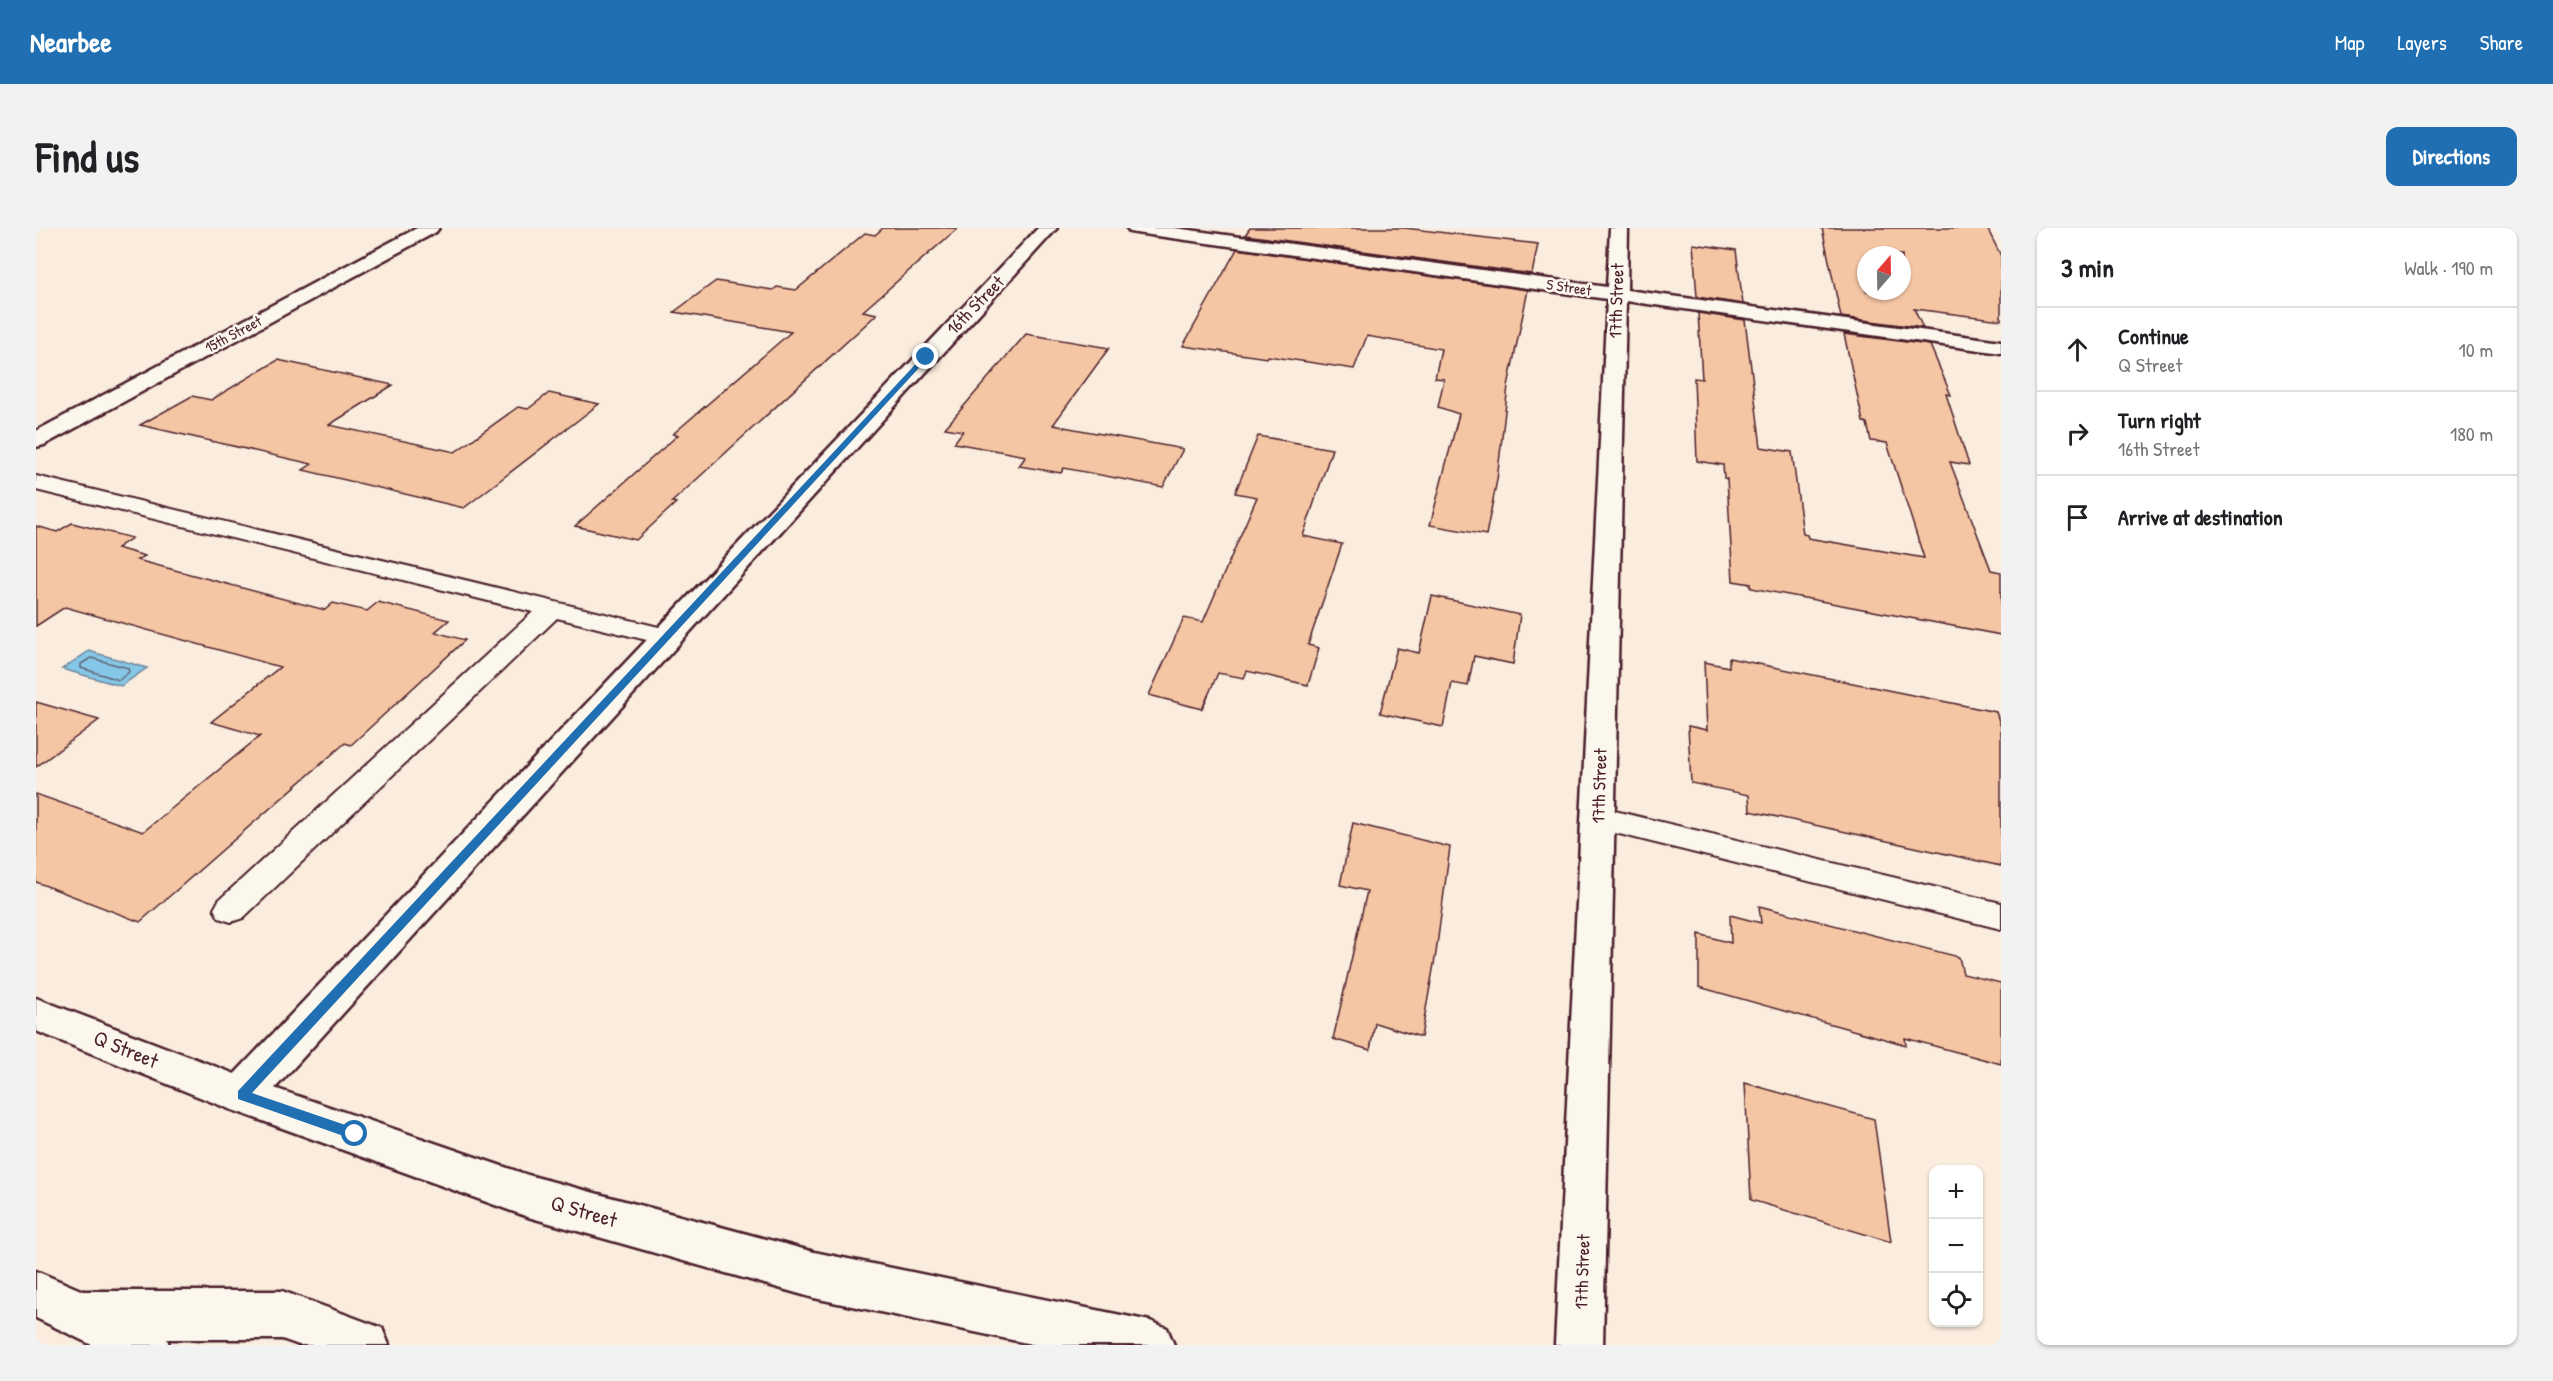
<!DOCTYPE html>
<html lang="en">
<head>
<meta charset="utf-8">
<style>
	:root { --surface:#fff; --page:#f2f2f2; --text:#202124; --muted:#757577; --line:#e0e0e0; --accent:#1f6fb2 }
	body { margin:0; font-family:"Patrick Hand",sans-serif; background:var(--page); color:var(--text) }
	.controls { position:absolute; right:18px; bottom:18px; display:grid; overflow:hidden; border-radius:12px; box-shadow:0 2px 4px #0004 }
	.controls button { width:54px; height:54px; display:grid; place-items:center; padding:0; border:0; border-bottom:2px solid var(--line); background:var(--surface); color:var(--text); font:30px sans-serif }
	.compass { position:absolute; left:1821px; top:18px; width:54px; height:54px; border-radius:50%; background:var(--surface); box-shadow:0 2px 4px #0004; rotate:20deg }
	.stop { position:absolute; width:18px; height:18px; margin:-14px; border:4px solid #1f6fb2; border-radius:50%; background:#fff }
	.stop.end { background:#1f6fb2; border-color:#fff; box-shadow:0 2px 6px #0008 }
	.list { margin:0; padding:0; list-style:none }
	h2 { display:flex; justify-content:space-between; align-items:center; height:78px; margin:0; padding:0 24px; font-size:26px }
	h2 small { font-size:20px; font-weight:400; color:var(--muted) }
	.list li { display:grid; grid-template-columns:39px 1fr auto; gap:18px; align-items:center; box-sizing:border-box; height:84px; padding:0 24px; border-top:2px solid var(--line) }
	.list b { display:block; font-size:22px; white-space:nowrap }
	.list p { margin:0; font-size:20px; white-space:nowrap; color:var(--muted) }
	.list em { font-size:20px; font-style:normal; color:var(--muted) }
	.icon { flex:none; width:33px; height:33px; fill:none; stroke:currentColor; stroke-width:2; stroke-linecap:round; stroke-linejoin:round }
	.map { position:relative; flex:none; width:1965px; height:1117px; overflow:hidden; border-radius:12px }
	header { display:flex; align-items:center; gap:36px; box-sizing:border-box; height:84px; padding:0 30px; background:var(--accent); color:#fff }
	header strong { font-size:28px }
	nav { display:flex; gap:33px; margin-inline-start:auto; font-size:21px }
	.intro { display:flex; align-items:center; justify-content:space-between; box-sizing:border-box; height:144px; padding:0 36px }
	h1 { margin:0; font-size:42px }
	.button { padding:15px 27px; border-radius:12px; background:var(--accent); color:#fff; font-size:21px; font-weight:700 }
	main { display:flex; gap:36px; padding:0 36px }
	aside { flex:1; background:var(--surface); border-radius:12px; box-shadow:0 2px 4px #0004 }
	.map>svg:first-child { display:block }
</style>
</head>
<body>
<header>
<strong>Nearbee</strong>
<nav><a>Map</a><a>Layers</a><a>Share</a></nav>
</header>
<div class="intro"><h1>Find us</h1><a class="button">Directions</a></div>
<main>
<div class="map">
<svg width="1965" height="1117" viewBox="0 0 1965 1117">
	<rect width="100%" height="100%" fill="#faedde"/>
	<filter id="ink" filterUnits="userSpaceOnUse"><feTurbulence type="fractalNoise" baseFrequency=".0167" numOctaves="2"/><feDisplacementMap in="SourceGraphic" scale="12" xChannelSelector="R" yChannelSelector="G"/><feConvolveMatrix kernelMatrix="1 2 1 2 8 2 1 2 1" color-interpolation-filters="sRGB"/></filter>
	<g filter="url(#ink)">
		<!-- water -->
		<path fill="#85c7e6" stroke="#6d849b" stroke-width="1.5" d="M53 423 111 440 85 458 26 441Z"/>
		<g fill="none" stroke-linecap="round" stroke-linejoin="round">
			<!-- shore -->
			<path stroke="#626276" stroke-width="1.5" d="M55 430 92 440 93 444 83 452 45 440V436Z"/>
		</g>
		<!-- building -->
		<g fill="#f5c6a4" stroke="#4a1f2b" stroke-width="1.5" fill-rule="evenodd">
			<path d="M847 0H922L827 83 841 86 636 274 640 275 600 312 539 298 642 207 637 206 755 104 638 84 680 53 737 62 741 59 760 62 829 5 839 7Z"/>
			<path d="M1214 0H1369L1502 16 1496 46 1209 7Z"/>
			<path d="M1786 0H1951L1965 28V92L1878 81 1887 100 1805 89ZM1830 27H1866V63H1830Z"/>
			<path d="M1657 16 1700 22 1707 76 1661 69Z"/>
			<path d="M1201 21 1492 62 1472 158 1461 252 1450 307 1394 297 1423 186 1402 179 1408 151 1399 150 1405 121 1331 108 1318 141 1232 128 1231 130 1147 118Z"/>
			<path d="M1662 85 1709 92 1725 219 1756 224 1767 306 1771 307 1772 310 1888 330 1851 215 1835 213 1831 195 1827 194 1808 106 1894 117 1915 167 1910 166 1933 237 1914 234 1955 342 1965 344V407L1715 360V356L1697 353 1691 251 1688 250 1687 237 1661 233 1658 150 1666 151Z"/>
			<path d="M990 106 1073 120 1017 197 1147 221 1127 259 1028 240 1025 245 983 238 990 228 918 215 927 203 909 200Z"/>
			<path d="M242 132 357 157 293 197 419 224 482 179 492 181 513 165 563 176 428 280 267 242 276 236 104 197 156 168 175 172Z"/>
			<path d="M1222 208 1296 221 1267 308 1306 316 1272 417 1283 420 1272 457 1211 443 1208 450 1182 445 1166 481 1113 467 1148 390 1167 394 1221 269 1199 265Z"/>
			<path d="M36 295 96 310 81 320 109 328 101 332 289 382 297 375 331 383 342 374 413 392 399 404 429 412 315 517 309 515 104 694 0 654V566L107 604 224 508 175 494 244 439 29 379 0 398V298L21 304Z"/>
			<path d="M1396 368 1484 387 1477 436 1438 428 1432 458 1416 455 1407 499 1344 485 1361 420 1383 425Z"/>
			<path d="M1693 430 1960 484 1965 499V638L1714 583 1713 567 1655 555 1652 498 1671 502 1668 434 1693 439Z"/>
			<path d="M0 474 63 492 0 539Z"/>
			<path d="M1317 595 1414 619 1400 725 1385 809 1339 795 1334 822 1297 811 1331 663 1304 657Z"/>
			<path d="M1723 678 1923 729 1927 746 1965 755V836L1869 810 1870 817 1663 759V706L1695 715 1694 687 1725 695Z"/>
			<path d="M1709 855 1838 891 1855 1014 1715 972Z"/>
		</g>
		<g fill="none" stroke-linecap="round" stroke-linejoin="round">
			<!-- lane casing -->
			<g stroke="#4a1f2b" stroke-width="4">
				<g id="lane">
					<path d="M0 248 631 401 640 403 644 409 640 415 631 417 521 390 207 690 195 694 183 690 178 681 183 672 497 384 0 262Z"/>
					<path d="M1562 579 1965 675V701L1551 598 1547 590 1551 582Z"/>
				</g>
			</g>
			<!-- street casing -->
			<g stroke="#4a1f2b" stroke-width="5">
				<g id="street">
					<path d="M381 0H403L400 4 8 217 0 219V203Z"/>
					<path d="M1002 0H1021L221 880 206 885 191 880 185 867 191 854Z"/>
					<path d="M1091 0H1139L1571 59 1574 0H1592L1591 62 1965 113V125L1590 73 1567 1117H1519L1571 71 1100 5 1094 4Z"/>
				</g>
			</g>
			<!-- secondary casing -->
			<g stroke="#4a1f2b" stroke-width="5">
				<path id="secondary" d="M0 770 212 851 492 947 778 1024 1114 1093 1131 1100 1138 1117H1000L778 1070 492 989 191 880 0 803Z"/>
			</g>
			<!-- highway casing -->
			<g stroke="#4a1f2b" stroke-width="5">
				<path id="highway" d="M0 1043 47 1063H246L346 1100 353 1117H263L246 1111H131L133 1117H56L0 1090Z"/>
			</g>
			<!-- lane -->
			<use href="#lane" fill="#fbf7ec" fill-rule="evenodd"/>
			<!-- street -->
			<use href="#street" fill="#fbf7ec" fill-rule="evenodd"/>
			<!-- secondary -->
			<use href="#secondary" fill="#fbf7ec" fill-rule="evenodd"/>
			<!-- highway -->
			<use href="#highway" fill="#fbf7ec" fill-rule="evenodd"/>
		</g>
	</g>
	<!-- route -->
	<path fill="#1f6fb2" d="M888 127 893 129 216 865 324 902 326 906 324 910 319 912 202 871V863Z"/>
	<g text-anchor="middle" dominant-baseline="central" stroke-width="5" stroke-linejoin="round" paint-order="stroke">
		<!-- far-street labels -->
		<g font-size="15" fill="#4a1f2b" stroke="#fbf7ec">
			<text transform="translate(1533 59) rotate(8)">S Street</text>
			<text transform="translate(197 106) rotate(-28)">15th Street</text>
		</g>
		<!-- street labels -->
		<g font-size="18" fill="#4a1f2b" stroke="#fbf7ec">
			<text transform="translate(1580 73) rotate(-88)">17th Street</text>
			<text transform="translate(939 77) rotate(-46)">16th Street</text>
			<text transform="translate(1563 558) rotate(-88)">17th Street</text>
			<text transform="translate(1546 1044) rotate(-88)">17th Street</text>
		</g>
		<!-- near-street labels -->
		<g font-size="21" fill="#4a1f2b" stroke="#fbf7ec">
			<text transform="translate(90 821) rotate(22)">Q Street</text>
			<text transform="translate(548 983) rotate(16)">Q Street</text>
		</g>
	</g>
</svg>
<div class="controls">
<button>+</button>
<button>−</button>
<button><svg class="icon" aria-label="locate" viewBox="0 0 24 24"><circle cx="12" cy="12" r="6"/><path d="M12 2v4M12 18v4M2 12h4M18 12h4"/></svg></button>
</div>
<svg class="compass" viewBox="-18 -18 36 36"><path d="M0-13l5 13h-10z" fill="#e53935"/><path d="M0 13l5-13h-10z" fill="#757577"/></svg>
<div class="stop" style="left:319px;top:906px"></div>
<div class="stop end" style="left:890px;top:129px"></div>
</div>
<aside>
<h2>3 min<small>Walk · 190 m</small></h2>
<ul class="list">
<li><svg class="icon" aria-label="ahead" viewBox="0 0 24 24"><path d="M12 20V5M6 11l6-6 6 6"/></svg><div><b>Continue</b><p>Q Street</p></div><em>10 m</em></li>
<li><svg class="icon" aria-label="right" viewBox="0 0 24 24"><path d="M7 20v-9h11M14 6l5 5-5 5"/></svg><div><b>Turn right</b><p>16th Street</p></div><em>180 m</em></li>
<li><svg class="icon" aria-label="arrive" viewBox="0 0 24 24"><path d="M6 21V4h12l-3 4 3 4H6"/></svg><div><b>Arrive at destination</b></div></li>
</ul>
</aside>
</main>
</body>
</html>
